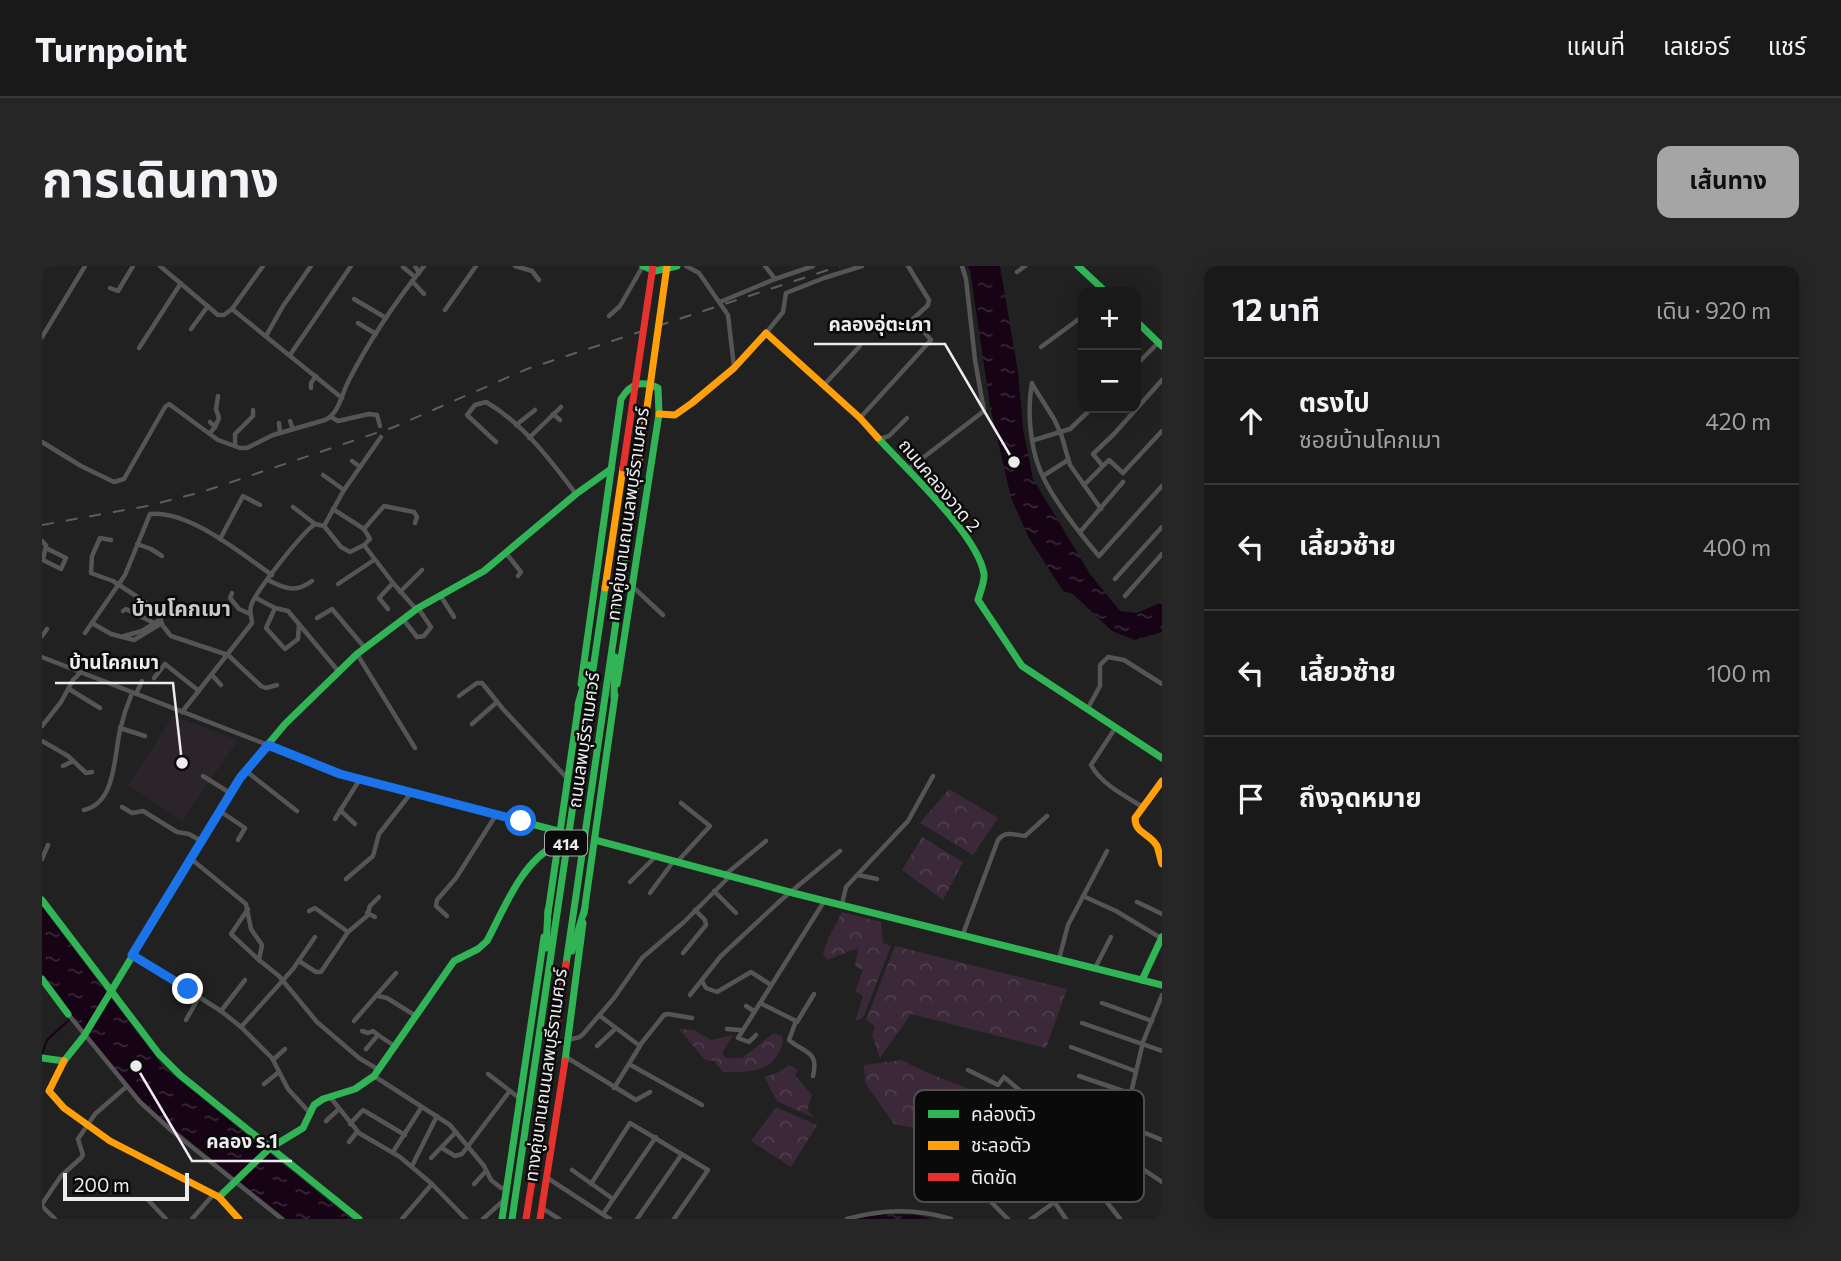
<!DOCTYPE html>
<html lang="th">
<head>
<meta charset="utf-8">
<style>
	:root { --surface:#191919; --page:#262626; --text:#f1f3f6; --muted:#9fa0a2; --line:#373838; --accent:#a6a5a6 }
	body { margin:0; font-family:Commissioner,"Noto Sans Thai",sans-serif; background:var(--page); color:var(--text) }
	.controls { position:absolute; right:21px; top:21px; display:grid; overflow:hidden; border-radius:14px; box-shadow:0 4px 18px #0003 }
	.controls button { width:63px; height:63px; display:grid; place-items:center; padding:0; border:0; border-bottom:2px solid var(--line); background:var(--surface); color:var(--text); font:35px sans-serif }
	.scale { position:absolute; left:21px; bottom:18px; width:126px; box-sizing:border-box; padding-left:7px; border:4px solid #eeecee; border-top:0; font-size:19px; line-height:24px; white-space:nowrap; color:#eeecee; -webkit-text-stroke:5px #0b0a0b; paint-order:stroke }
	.stop { position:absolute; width:21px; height:21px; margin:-16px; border:5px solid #1a73e8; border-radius:50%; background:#fff }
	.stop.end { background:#1a73e8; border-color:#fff; box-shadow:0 2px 7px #0008 }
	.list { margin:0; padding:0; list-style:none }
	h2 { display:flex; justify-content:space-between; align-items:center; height:91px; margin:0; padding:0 28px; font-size:30px }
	h2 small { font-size:23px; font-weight:400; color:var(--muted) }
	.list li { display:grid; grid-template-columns:46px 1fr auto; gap:21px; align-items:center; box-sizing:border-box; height:126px; padding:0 28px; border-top:2px solid var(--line) }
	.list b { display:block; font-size:26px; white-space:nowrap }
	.list p { margin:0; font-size:23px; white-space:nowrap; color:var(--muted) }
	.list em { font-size:23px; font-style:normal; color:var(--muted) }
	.icon { flex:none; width:38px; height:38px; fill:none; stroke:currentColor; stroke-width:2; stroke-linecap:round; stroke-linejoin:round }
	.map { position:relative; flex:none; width:1120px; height:953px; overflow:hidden; border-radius:14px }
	header { display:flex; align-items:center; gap:42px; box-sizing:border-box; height:98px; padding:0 35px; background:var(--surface); border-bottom:2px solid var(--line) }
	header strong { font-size:33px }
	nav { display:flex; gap:38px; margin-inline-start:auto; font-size:24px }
	.intro { display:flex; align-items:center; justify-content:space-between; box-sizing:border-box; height:168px; padding:0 42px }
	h1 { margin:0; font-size:49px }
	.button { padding:18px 32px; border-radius:14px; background:var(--accent); color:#111; font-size:24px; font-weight:700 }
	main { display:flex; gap:42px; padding:0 42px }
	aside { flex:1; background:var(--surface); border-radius:14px; box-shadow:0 4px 18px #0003 }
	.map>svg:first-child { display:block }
</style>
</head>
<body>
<header>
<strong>Turnpoint</strong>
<nav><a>แผนที่</a><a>เลเยอร์</a><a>แชร์</a></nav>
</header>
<div class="intro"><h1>การเดินทาง</h1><a class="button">เส้นทาง</a></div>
<main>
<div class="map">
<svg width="1120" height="953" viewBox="0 0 1120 953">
	<defs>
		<pattern id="forest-crowns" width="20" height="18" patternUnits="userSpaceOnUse" patternTransform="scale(1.75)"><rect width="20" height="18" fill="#3b293a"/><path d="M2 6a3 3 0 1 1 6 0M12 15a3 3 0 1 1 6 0" fill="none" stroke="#4e3e4d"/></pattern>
		<pattern id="water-ripples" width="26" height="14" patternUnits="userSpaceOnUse" patternTransform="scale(1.75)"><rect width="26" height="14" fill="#160316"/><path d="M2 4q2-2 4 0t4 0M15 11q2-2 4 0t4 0" fill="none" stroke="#382838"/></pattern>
	</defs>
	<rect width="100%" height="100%" fill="#212121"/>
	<!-- built -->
	<path fill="#2b242a" d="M131 450 196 474 140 555 86 519Z"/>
	<!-- forest -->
	<g fill="url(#forest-crowns)">
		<path d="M907 523 956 552 931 589 878 557Z"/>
		<path d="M880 571 921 596 901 634 860 604Z"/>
		<path d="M800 646 839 656 841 677 849 680 821 752 813 755 821 731 818 727 813 726 821 704 813 700 816 682 785 694 781 688 786 673Z"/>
		<path d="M853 680 1025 723 1004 782 869 748 838 792 830 769 833 760 824 754Z"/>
		<path d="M637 763 652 764 669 774 691 769 680 787 684 792H700L732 767 740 770C742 778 740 780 737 786 727 808 701 806 681 806L672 795 663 794Z"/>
		<path d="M860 794C889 811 921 817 949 835 945 865 941 872 921 893L892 866 852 858 823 817 822 799Z"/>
		<path d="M747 799 756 804 753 809 770 829 765 844 772 852 735 835 722 811 735 807Z"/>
		<path d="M734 841 775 859 749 901 709 875Z"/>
	</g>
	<!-- water -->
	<g fill="url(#water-ripples)">
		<path d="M925 0H958L976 106 981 162 991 213 1048 308 1078 345 1095 347 1120 336V366L1093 374 1070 365 1031 328 1021 325 987 272 969 232 948 140 928 4Z"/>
		<path d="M0 641 122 802 309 953H244L102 838 31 752 0 710Z"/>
		<path d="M842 948 875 949 890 953H812Z"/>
	</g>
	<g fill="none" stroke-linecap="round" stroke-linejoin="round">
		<!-- stream -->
		<path stroke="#160316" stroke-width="2" d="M0 788 5 774 27 754"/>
		<!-- street -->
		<g stroke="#565556" stroke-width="4.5">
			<path d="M118 0 176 49H182L190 43 221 0"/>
			<path d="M373 0 377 7"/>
			<path d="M473 0 490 5 497 14"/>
			<path d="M644 0 657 7 686 49 692 101"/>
			<path d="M361 1 373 11"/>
			<path d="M975 6 983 0"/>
			<path d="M733 13 771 0"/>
			<path d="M370 15 382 28"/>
			<path d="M68 22 76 25 91 0"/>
			<path d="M312 33 344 52"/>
			<path d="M678 36 733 13 723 0"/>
			<path d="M190 43 300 132"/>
			<path d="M403 44 434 0"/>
			<path d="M567 50 578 40 601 0"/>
			<path d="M316 57 334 68"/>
			<path d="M149 63 166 40"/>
			<path d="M724 67 741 46 744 27 782 12 820 0"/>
			<path d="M224 70 241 40 269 0"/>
			<path d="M0 71 43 0"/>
			<path d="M999 81 1041 50"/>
			<path d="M97 82 139 17"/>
			<path d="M248 89 309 0"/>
			<path d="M1094 99 1116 77"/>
			<path d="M990 117C985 143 988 180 998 204 1008 230 1039 269 1057 290L1120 220"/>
			<path d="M990 118 1012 153 1019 168 1028 199 1059 243"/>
			<path d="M782 119 818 80"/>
			<path d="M269 122V117L274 110"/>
			<path d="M511 148 518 154"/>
			<path d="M289 151 296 155 327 148 335 149 338 160"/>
			<path d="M818 152 889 74 871 53 886 39 887 34 866 0"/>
			<path d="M248 155 251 163"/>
			<path d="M168 156 173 161 168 167"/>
			<path d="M237 157 238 167"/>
			<path d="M474 159 493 144"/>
			<path d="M173 161 177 152 174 143 176 130"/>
			<path d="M487 172 519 141"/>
			<path d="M838 173 847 170 865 152"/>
			<path d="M992 174 1028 163 1050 142"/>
			<path d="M0 176 39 200 72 216 82 213 123 141 127 138 176 174 198 182H205L231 169 283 154C297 148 300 127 307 114 328 73 354 35 382 0"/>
			<path d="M454 176 425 149 433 139 444 136C481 157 509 195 534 228"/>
			<path d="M193 180V168L211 150V144"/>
			<path d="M310 195 317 200"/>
			<path d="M1060 199 1051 188 1072 168 1120 114"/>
			<path d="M865 204 942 145 933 94 924 13 920 0"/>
			<path d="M281 209 302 224"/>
			<path d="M1001 210 1026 194"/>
			<path d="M1042 219 1067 194 1081 207 1120 165"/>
			<path d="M251 241 273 258"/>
			<path d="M282 260 299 281 308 286 322 279 328 273 322 263 291 243"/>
			<path d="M322 263 342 240 372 246 375 251 373 257"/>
			<path d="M1038 266 1081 216"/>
			<path d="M178 273 201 230 218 239"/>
			<path d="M69 274 58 272 50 290 49 307 71 315 114 343 121 360 129 370 186 389 219 420 224 422 235 419"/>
			<path d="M0 275 4 279 1 294 19 303 24 292 4 282"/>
			<path d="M95 278 109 283 120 290"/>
			<path d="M322 279 351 317 374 343"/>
			<path d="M464 287 479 306 476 310"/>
			<path d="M1073 313 1120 261"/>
			<path d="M226 314C243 323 254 327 270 315"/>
			<path d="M296 318 332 294"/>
			<path d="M591 321 621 349"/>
			<path d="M358 326 380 304"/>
			<path d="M190 327 188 332 197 343 208 348"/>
			<path d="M398 329 412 351"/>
			<path d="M1083 330 1120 288"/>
			<path d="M214 332 233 342 246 345 297 406"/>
			<path d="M233 342 224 362 243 383 256 373 257 358"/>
			<path d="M346 343 337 332 351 317"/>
			<path d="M81 345 84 343 112 357"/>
			<path d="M275 352 290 343 323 382"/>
			<path d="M361 353 375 371 382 370 389 361 376 342"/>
			<path d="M50 357 69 368 92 374 120 357"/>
			<path d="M43 367 83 309 108 248C147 244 198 287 230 309"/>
			<path d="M0 370 5 363"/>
			<path d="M82 370 100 365 119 353"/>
			<path d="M315 388 373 482"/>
			<path d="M0 391 226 479"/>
			<path d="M170 409 179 419"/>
			<path d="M112 412 123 398 157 425"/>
			<path d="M27 423 58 442"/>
			<path d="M94 428 100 415"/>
			<path d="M417 430 435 417H440L461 443 524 511"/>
			<path d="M1046 442 1058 420V399L1066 391 1082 394 1120 418"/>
			<path d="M140 446 210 357C210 352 207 345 209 340 212 327 261 266 273 258L282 260 302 224 339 171"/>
			<path d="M430 458 455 436"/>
			<path d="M0 460 19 436 31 414 38 407"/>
			<path d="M1074 461 1049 499C1059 518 1083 530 1101 541"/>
			<path d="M78 462 103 470"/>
			<path d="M0 475 26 490 44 507 50 506"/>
			<path d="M21 500 31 495"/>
			<path d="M204 505 255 545"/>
			<path d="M161 510 188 527"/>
			<path d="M80 541 90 547 101 545 135 566 147 568 159 575"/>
			<path d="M42 544C74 537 72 490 78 464 81 451 85 439 90 427"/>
			<path d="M298 544 313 558"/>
			<path d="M178 545 203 562 196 574"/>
			<path d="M293 553 318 513"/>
			<path d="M148 592 204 638 209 663 220 679 217 694 237 710 275 756 317 792 337 804"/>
			<path d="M0 593 6 579"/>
			<path d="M635 596 668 560 639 537"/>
			<path d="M684 608 724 575"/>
			<path d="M816 609 835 613"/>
			<path d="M304 613 331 590 337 568 369 527"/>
			<path d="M588 616 613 591"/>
			<path d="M672 625 694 647"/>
			<path d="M608 627 631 596"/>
			<path d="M1041 630 1074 645 1119 672"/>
			<path d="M1095 636 1120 648"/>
			<path d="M800 638 804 621 866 555 891 510"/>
			<path d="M206 643 189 668 217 694"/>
			<path d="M267 645 273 642 306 666"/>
			<path d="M325 647 333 651"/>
			<path d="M405 650 394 640 395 634 414 612 454 549"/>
			<path d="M921 668 956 574C964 564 972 569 983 570L1005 550"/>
			<path d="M641 687 664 659 663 654 653 644"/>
			<path d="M91 689 179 745 199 761 230 792 246 823 267 846"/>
			<path d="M1017 693 1026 659 1065 585"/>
			<path d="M257 695 274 706H279L306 666 325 650 328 640 337 631"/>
			<path d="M1053 702 1069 671"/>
			<path d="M660 715 664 722 675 726 709 706 729 719"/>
			<path d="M648 729 679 690 739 634 798 585"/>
			<path d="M336 730 345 732 374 750"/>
			<path d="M718 737 754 755 747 774C764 788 777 785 771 810"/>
			<path d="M1060 737 1110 755"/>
			<path d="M704 740 712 745"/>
			<path d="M179 745 203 714"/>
			<path d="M26 748 98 836 130 865 240 953"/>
			<path d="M558 750 598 780 572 822"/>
			<path d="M144 754 157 731"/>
			<path d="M312 755 354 707"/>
			<path d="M755 756 772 728"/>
			<path d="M1040 757 1120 785"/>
			<path d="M199 761 251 703 273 671"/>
			<path d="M685 763 698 764"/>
			<path d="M320 765 326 767 331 765 336 769"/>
			<path d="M714 769 707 776 696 772 783 634"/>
			<path d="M526 774 538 771 542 767 572 732 600 692 642 656 688 610"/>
			<path d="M598 779 622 749 626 748 650 752"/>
			<path d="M555 780 573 763"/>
			<path d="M1029 781 1093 805"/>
			<path d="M324 783 336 769 354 781"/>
			<path d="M524 791 594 834 608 826"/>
			<path d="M231 794 243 783"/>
			<path d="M587 798 660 839"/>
			<path d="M926 804 956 819 962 811 1007 849 1019 855"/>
			<path d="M446 808 476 831"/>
			<path d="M332 810 408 859 442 900 449 914 459 922H465"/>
			<path d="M1037 810 1087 827"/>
			<path d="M222 818 237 806"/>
			<path d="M288 831 317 867 358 891 390 918 424 953"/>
			<path d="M284 855 297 843"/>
			<path d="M308 858 321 844 363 869"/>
			<path d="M875 875 927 923 945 932 966 953"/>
			<path d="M307 876 315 866"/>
			<path d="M400 882 413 890 420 888 467 826"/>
			<path d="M1072 884 1120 916"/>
			<path d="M351 886 379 842"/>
			<path d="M389 892 414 866"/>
			<path d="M370 900 395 850"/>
			<path d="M530 904 571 933"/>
			<path d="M1049 910 1008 863 1010 856 1024 854 1030 840H1037L1120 874"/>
			<path d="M504 911 568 953"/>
			<path d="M1046 912 1078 953"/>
			<path d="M432 918 444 905"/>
			<path d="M549 918 588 857 666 904 632 953"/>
			<path d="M107 935 124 953"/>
			<path d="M1013 937 1024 953"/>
			<path d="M0 938 19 910 39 892 41 889 36 873 53 848 84 821"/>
			<path d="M0 940 13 953"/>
			<path d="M500 942 517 953"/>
			<path d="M561 948 614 871"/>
			<path d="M150 953 171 929"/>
			<path d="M360 953 390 918"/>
			<path d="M441 953 462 934"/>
			<path d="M595 953 640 888"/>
			<path d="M805 953C840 943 874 942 909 953"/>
			<path d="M989 953 1046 912 1072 884 1082 857 1101 776 1120 729"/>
		</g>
		<!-- fast -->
		<g stroke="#30b455" stroke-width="7">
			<path d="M601 0 613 5 635 0"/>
			<path d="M1036 0 1064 26"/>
			<path d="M1094 55 1120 80"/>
			<path d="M836 172C864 203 936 269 942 308 943 315 938 326 936 334L980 400 1120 492"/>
			<path d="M539 418 579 133C589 117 599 114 616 122L617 148 575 418"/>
			<path d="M572 431 573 391"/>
			<path d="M536 439 547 399"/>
			<path d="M226 479 298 508 516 565"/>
			<path d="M553 574 751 627 1120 719"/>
			<path d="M0 634 117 788 138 809 317 953"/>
			<path d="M506 647 537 436"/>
			<path d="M542 647 573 429"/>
			<path d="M504 682 506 644"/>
			<path d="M530 685 543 642"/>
			<path d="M524 698 596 205"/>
			<path d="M0 713 26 748"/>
			<path d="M1100 714 1120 671"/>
			<path d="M0 792 22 795 42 770 198 512 243 458 315 388 376 342 442 305 534 228 569 203"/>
			<path d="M523 795 541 657"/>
			<path d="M177 931 228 882 261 862 272 839 281 833 313 823 332 810 412 695 436 683 445 675C462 643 480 595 514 579"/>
			<path d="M460 953 502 671"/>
			<path d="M470 953 563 322"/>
		</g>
		<!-- slow -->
		<g stroke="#ff9f0a" stroke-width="7">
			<path d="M617 148 633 149 650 137 692 102 724 67 818 152 836 172"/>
			<path d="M563 322 581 202"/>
			<path d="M1120 515 1093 552C1093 568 1108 567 1115 580 1117 585 1118 592 1120 598"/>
			<path d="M22 795 7 825 22 842 68 875 177 931 197 953"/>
		</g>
		<!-- jam -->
		<g stroke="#e5322d" stroke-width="7">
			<path d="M484 953 524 698"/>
			<path d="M498 953 523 795"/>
		</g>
		<!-- rail -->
		<path stroke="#5d5d5d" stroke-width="2" stroke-dasharray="12 12" stroke-linecap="butt" d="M0 259 105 240 160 226 352 161 485 103 798 0"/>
		<!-- slow-bridge -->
		<path stroke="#ff9f0a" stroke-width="7" d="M596 205 625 0"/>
		<!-- jam-bridge -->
		<path stroke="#e5322d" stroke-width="7" d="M581 202 611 0"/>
	</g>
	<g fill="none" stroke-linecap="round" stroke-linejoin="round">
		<!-- route -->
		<path stroke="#1a73e8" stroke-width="9" d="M146 723 90 689 198 512 226 479 298 508 479 555"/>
	</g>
	<g text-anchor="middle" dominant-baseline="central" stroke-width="5" stroke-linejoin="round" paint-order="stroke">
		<!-- shield labels -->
		<rect fill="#0b0a0b" stroke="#aaa8aa" stroke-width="2" x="503" y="564.5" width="42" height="25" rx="5"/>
		<g font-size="16" font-weight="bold" fill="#eeecee">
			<text x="524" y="577">414</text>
		</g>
		<!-- street labels -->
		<g font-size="18" fill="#eeecee" stroke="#0b0a0b">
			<text transform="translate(898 219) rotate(50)">ถนนคลองวาด 2</text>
			<text transform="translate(585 248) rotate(-82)">ทางคู่ขนานถนนลพบุรีราเมศวร์</text>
			<text transform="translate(541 474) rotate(-82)">ถนนลพบุรีราเมศวร์</text>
			<text transform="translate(503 809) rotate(-82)">ทางคู่ขนานถนนลพบุรีราเมศวร์</text>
		</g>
		<!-- quarter labels -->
		<g font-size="21" font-weight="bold" fill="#cbc8ca" stroke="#0b0a0b">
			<text x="139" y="341">บ้านโคกเมา</text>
		</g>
	</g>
	<!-- legend -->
	<rect x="872" y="824" width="230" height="112" rx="10" fill="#0b0a0b" stroke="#4f4e4f" stroke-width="2"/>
	<rect x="886" y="844" width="31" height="8" fill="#30b455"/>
	<rect x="886" y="875" width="31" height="9" fill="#ff9f0a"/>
	<rect x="886" y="907" width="31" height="8" fill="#e5322d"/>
	<g font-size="19" fill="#eeecee">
		<text x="929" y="855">คล่องตัว</text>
		<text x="929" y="886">ชะลอตัว</text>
		<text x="929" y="918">ติดขัด</text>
	</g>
	<!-- callouts -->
	<path fill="none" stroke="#eeecee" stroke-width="2.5" d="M972 196L903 78H772M140 497L131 417H13M94 800L150 895H250"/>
	<g fill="#eeecee" stroke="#0b0a0b" stroke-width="2.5">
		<circle cx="972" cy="196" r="7"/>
		<circle cx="140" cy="497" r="7"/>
		<circle cx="94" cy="800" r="7"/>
	</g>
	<g font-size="19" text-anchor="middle" font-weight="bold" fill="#eeecee" stroke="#0b0a0b" stroke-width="5" stroke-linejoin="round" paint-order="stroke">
		<text x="838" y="65">คลองอุ่ตะเภา</text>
		<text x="72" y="403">บ้านโคกเมา</text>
		<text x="200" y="882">คลอง ร.1</text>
	</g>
</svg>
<div class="controls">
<button>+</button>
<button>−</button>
</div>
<div class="scale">200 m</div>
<div class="stop" style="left:479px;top:555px"></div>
<div class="stop end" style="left:146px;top:723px"></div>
</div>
<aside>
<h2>12 นาที<small>เดิน · 920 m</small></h2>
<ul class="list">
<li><svg class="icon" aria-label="ahead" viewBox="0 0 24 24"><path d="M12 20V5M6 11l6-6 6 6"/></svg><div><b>ตรงไป</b><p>ซอยบ้านโคกเมา</p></div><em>420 m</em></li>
<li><svg class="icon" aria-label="left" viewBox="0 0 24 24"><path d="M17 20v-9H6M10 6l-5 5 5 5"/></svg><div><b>เลี้ยวซ้าย</b></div><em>400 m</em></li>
<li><svg class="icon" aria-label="left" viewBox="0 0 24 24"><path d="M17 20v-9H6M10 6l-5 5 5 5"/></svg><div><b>เลี้ยวซ้าย</b></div><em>100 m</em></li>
<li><svg class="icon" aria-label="arrive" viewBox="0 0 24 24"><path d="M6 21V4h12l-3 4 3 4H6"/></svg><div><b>ถึงจุดหมาย</b></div></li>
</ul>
</aside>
</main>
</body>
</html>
